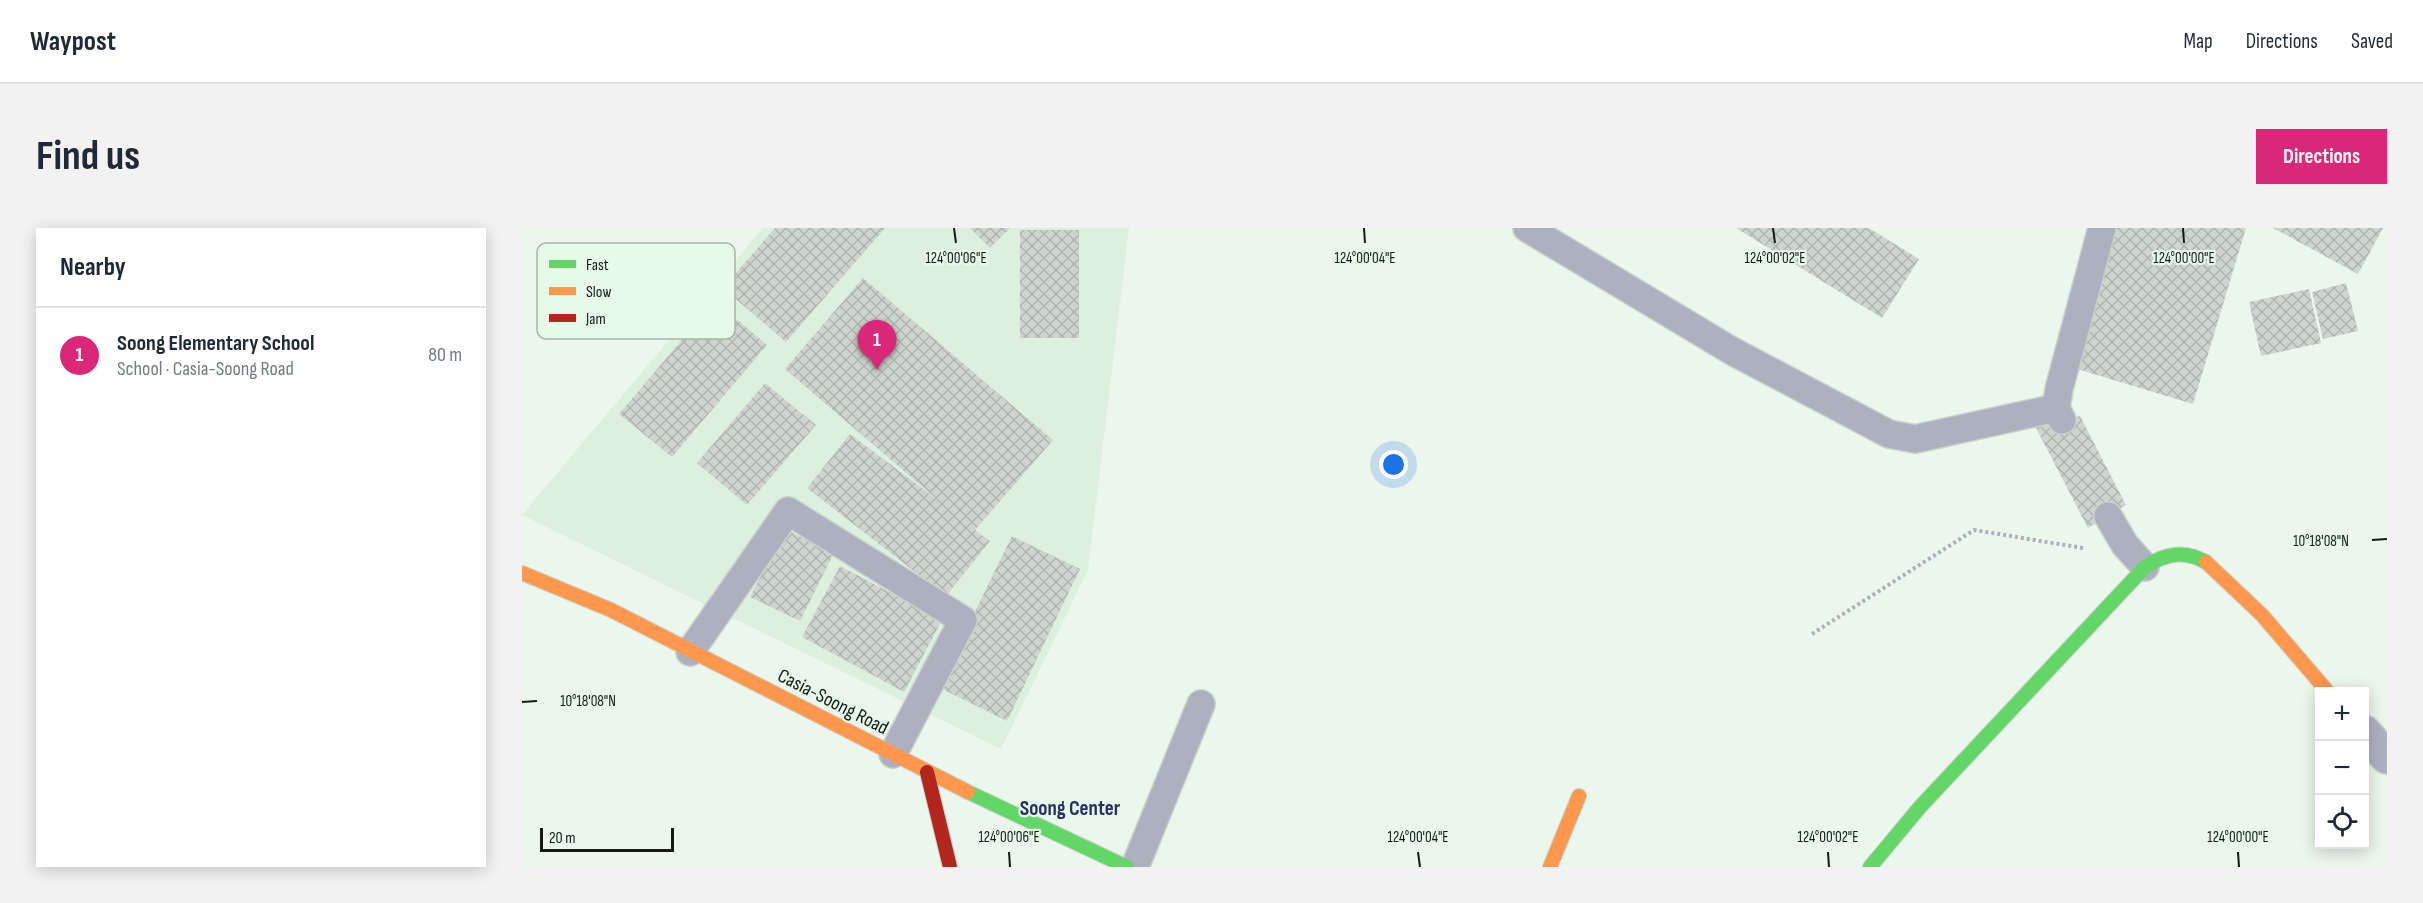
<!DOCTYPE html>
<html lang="en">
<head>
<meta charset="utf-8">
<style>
	:root { --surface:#fff; --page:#f2f2f3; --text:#1f2937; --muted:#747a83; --line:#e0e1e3; --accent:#db2777 }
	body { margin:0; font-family:"Sofia Sans Condensed",sans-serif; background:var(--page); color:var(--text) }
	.controls { position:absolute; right:18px; bottom:18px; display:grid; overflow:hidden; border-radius:0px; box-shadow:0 3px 15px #0003 }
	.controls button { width:54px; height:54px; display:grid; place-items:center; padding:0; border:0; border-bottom:2px solid var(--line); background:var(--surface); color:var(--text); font:30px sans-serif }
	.scale { position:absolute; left:18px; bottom:15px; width:134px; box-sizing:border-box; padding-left:6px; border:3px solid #131a14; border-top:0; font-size:16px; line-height:21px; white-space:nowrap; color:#131a14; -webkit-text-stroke:4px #e7fae9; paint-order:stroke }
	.you { position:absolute; left:872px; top:237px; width:21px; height:21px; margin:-15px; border:4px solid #fff; border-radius:50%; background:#1a73e8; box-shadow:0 0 0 9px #1a73e833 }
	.badge { display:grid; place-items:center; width:39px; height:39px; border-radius:50%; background:var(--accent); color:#fff; font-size:20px; font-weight:700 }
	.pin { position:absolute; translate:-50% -50px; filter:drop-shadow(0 2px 3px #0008) }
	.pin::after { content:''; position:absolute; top:32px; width:21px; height:18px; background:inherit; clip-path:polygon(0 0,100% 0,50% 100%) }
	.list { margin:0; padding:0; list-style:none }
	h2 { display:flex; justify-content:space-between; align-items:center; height:78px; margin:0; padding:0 24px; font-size:26px }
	h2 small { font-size:20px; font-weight:400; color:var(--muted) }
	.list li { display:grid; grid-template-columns:39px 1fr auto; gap:18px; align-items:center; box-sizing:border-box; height:96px; padding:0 24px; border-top:2px solid var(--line) }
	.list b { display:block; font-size:22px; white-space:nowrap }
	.list p { margin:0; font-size:20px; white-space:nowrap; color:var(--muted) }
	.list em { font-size:20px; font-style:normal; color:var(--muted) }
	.icon { flex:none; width:33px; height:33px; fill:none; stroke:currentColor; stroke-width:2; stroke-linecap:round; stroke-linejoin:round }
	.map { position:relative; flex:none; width:1865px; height:639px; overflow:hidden; border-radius:0px }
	header { display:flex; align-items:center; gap:36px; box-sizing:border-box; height:84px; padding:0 30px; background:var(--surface); border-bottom:2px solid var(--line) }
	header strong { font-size:28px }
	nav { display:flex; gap:33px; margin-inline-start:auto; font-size:21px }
	.intro { display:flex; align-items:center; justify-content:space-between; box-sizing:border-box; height:144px; padding:0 36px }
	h1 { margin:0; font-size:42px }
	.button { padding:15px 27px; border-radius:0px; background:var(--accent); color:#fff; font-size:21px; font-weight:700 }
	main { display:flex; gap:36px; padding:0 36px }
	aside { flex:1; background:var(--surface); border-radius:0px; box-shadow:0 3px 15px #0003 }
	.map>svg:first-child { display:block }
</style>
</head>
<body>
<header>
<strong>Waypost</strong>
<nav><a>Map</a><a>Directions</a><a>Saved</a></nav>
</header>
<div class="intro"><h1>Find us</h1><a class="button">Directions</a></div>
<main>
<aside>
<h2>Nearby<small></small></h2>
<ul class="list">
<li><span class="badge">1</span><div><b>Soong Elementary School</b><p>School · Casia-Soong Road</p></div><em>80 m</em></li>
</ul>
</aside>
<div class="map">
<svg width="1865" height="639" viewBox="0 0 1865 639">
	<defs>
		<pattern id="building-cross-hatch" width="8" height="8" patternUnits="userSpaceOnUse" patternTransform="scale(1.5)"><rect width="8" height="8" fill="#cdd5ce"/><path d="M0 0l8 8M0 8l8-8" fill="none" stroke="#afb6b0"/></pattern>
	</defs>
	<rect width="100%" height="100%" fill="#ebf6ec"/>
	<!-- built -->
	<path fill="#ddf0df" d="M241 0H607L566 342 479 521 0 287Z"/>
	<!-- building -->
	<g fill="url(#building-cross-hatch)">
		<path d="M253 0H363L264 114 201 60Z"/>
		<path d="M448 0H488L468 20Z"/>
		<path d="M1214 0H1347L1397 31 1360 90Z"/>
		<path d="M1595 0H1724L1671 176 1552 140Z"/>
		<path d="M1751 0H1861L1836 46Z"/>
		<rect x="498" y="2" width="59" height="108"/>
		<path d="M341 50 531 212 453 302 468 313 424 368 285 260 328 206 417 273 263 141Z"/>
		<path d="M1824 55 1836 103 1801 111 1790 64Z"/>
		<path d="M1787 61 1799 115 1739 128 1727 74Z"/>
		<path d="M193 73 245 117 150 229 97 186Z"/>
		<path d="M243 155 294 197 225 277 175 235Z"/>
		<path d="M1558 188 1604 277 1566 300 1513 198Z"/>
		<path d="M263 301 312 325 278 393 228 369Z"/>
		<path d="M490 308 558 341 485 493 416 459Z"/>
		<path d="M318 338 420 392 382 464 280 409Z"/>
	</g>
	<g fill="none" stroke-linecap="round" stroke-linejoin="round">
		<!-- lane casing -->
		<g stroke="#c9d2ca" stroke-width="30">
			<g id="lane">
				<path d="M1005 0 1210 123 1367 206 1393 211 1534 180 1540 192"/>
				<path d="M1534 180 1537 161 1580 0"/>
				<path d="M1586 288 1603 317 1623 339"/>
				<path d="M168 424 266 283 441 392 371 526"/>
				<path d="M613 639 679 476"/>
			</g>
		</g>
		<!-- street casing -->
		<g stroke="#c9d2ca" stroke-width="36">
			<path id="street" d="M1842 504 1865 529"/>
		</g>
		<!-- fast casing -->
		<g stroke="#c9d2ca" stroke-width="16">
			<g id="fast">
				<path d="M446 564 605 639"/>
				<path d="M1348 639 1398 579 1623 339C1644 325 1662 322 1684 334"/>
			</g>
		</g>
		<!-- slow casing -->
		<g stroke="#c9d2ca" stroke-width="16">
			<g id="slow">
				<path d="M1684 334 1740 387 1806 464"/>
				<path d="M0 345 89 382 446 564"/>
				<path d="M1028 639 1057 568"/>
			</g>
		</g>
		<!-- jam casing -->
		<g stroke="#c9d2ca" stroke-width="16">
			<path id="jam" d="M405 544 428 639"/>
		</g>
		<!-- path -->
		<path stroke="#adb1b7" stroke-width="4" stroke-dasharray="3 3" stroke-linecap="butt" d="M1290 406 1452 302 1561 320"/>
		<!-- lane -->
		<use href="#lane" stroke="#adb0be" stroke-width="27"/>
		<!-- street -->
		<use href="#street" stroke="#adb0be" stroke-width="33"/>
		<!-- fast -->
		<use href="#fast" stroke="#63d668" stroke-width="14"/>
		<!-- slow -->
		<use href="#slow" stroke="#ff974d" stroke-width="14"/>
		<!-- jam -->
		<use href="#jam" stroke="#b3261e" stroke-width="14"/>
	</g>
	<!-- ticks -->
	<path fill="none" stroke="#131a14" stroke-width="2" d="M432 0 434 15M842 0 843 15M1251 0 1253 15M1661 0 1662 15M1850 312 1865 311M0 474 15 473M487 624 488 639M896 624 898 639M1306 624 1307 639M1716 624 1717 639"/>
	<g text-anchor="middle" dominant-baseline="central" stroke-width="4.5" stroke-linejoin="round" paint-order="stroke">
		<!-- street labels -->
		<g font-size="20" fill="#131a14" stroke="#e7fae9">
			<text transform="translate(311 474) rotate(27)">Casia-Soong Road</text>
		</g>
		<!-- neighbourhood labels -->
		<g font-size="21" font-weight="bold" fill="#2c2c66" stroke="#e7fae9">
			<text x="548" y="580">Soong Center</text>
		</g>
	</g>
	<!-- legend -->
	<rect x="15" y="15" width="198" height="96" rx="9" fill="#e7fae9" stroke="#a7b7a9" stroke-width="1.5"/>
	<rect x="27" y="32" width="27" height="8" fill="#63d668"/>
	<rect x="27" y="59" width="27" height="8" fill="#ff974d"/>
	<rect x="27" y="86" width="27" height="8" fill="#b3261e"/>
	<g font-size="16" fill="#131a14">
		<text x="64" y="42">Fast</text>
		<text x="64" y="69">Slow</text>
		<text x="64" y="96">Jam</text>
	</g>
	<g font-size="15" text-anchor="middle" fill="#131a14" stroke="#e7fae9" stroke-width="4.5" stroke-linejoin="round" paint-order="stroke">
		<text x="434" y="35">124°00'06"E</text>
		<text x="843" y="35">124°00'04"E</text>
		<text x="1253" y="35">124°00'02"E</text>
		<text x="1662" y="35">124°00'00"E</text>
		<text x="1799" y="318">10°18'08"N</text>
		<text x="66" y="478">10°18'08"N</text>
		<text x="487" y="614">124°00'06"E</text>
		<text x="896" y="614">124°00'04"E</text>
		<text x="1306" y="614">124°00'02"E</text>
		<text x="1716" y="614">124°00'00"E</text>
	</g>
</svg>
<div class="controls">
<button>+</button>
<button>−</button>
<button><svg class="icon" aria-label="locate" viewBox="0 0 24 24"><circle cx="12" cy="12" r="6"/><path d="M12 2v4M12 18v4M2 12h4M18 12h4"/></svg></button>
</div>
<div class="scale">20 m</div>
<div class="you"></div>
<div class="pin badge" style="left:355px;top:142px">1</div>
</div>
</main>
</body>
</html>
